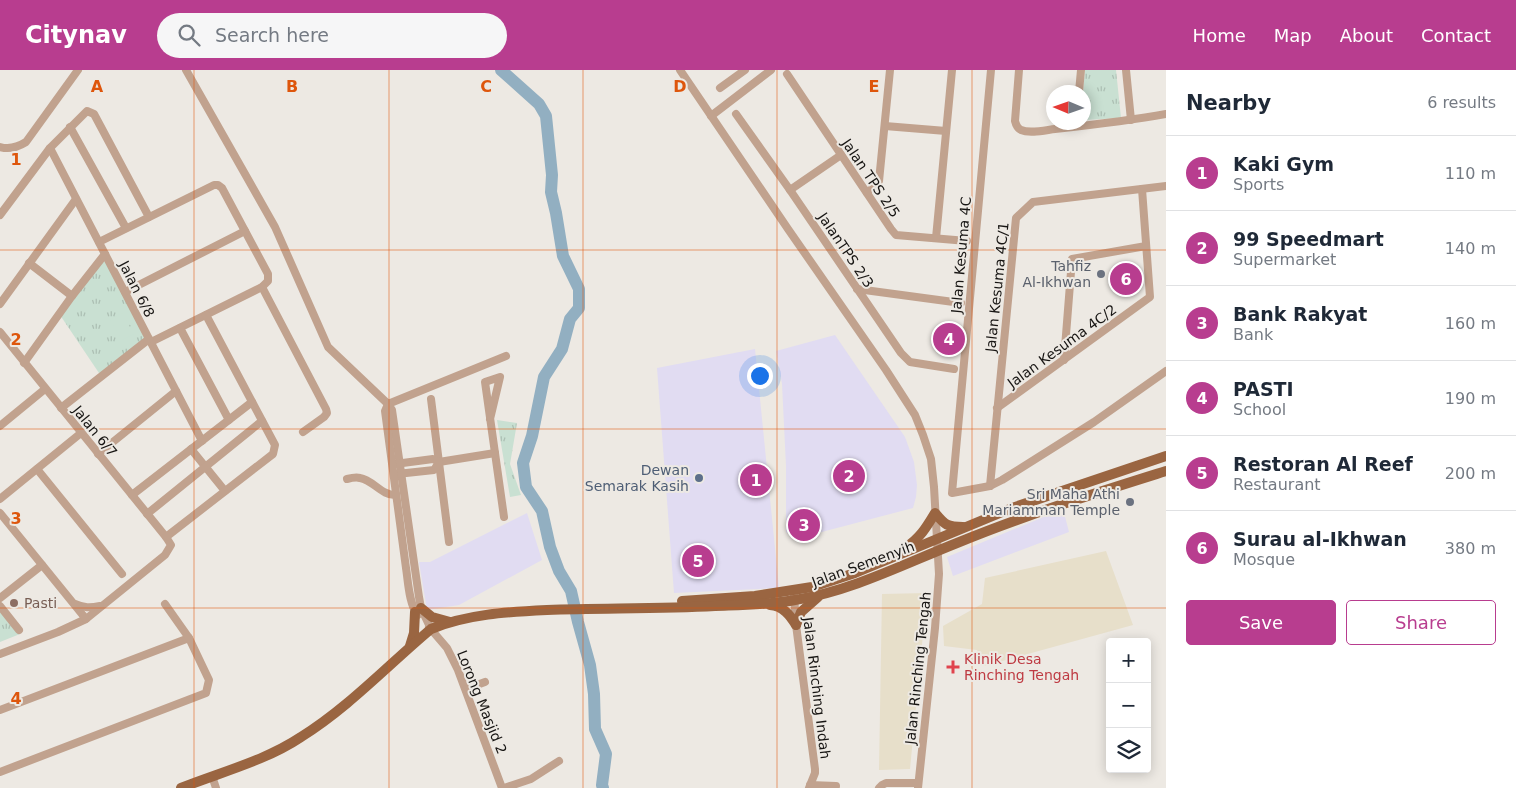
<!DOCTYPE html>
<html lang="en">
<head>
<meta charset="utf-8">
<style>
	:root { --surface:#fff; --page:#f6f6f7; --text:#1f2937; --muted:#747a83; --line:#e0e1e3; --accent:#b83d8f }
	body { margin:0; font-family:"DejaVu Sans",sans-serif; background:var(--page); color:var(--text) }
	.controls { position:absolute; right:15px; bottom:15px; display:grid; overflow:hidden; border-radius:5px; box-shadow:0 2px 12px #0003 }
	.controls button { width:45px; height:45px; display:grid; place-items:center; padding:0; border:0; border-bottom:1px solid var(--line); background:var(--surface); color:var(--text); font:25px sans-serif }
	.compass { position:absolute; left:1046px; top:15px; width:45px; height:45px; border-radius:50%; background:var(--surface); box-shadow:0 2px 12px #0003; rotate:272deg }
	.you { position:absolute; left:759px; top:305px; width:18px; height:18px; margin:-12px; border:4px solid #fff; border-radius:50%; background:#1a73e8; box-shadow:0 0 0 8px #1a73e833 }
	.badge { display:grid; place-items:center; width:32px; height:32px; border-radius:50%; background:var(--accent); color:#fff; font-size:16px; font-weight:700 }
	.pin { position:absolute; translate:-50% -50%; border:2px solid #fff; box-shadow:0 1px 5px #0006 }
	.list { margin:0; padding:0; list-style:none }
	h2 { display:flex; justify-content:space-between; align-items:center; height:65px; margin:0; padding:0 20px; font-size:21px }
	h2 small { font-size:16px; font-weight:400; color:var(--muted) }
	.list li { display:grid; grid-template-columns:32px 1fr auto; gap:15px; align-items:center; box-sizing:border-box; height:75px; padding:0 20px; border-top:1px solid var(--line) }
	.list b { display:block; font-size:19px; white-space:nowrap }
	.list p { margin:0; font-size:16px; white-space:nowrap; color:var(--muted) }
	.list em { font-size:16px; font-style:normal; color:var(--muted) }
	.actions { display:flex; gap:10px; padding:15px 20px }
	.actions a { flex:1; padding:11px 0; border:1px solid var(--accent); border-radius:5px; text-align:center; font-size:18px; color:var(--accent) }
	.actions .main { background:var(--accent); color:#fff }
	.icon { flex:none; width:28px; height:28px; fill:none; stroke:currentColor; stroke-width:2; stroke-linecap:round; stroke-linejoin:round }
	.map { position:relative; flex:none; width:1166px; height:718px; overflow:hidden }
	header { display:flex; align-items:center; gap:30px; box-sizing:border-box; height:70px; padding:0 25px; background:var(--accent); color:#fff }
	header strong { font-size:24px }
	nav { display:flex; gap:28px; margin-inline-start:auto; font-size:18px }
	.search { width:350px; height:45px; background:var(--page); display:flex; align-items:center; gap:12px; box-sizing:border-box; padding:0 18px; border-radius:28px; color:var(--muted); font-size:19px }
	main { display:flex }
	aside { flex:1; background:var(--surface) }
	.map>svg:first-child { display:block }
</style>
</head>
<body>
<header>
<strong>Citynav</strong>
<div class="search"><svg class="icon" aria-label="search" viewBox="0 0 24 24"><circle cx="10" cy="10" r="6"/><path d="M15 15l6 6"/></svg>Search here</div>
<nav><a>Home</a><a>Map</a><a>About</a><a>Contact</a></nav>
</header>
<main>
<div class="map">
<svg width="1166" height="718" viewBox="0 0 1166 718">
	<defs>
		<pattern id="grass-tufts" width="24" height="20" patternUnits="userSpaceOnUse" patternTransform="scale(1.25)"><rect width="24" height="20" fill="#c9e0d2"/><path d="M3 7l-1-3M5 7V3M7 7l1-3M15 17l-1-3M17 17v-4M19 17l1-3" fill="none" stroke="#acbfb3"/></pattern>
	</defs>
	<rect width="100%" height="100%" fill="#ede9e3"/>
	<!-- commercial -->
	<g fill="#e1dcf2">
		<path d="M835 265 905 367 914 392 917 415 916 427 913 438 795 469 786 462V396L782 314 776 281Z"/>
		<path d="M755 279 779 518 674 523 657 298Z"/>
		<path d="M1063 439 1069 462 953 506 947 487Z"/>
		<path d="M527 443 542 490 459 535 427 540 419 492H430Z"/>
	</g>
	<!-- education -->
	<g fill="#e7dfca">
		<path d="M1106 481 1133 555 984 596 977 580 944 576 943 556 982 534 985 508Z"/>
		<path d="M927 523 910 699 879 700 882 524Z"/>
	</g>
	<!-- grass -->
	<g fill="url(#grass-tufts)">
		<path d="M1085 0H1116L1121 48 1084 50 1083 22Z"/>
		<path d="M105 186 148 268 101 306 60 245Z"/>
		<path d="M497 350 517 353 510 394 521 425 510 427Z"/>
		<path d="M0 539 20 564 0 572Z"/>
	</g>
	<!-- pitch -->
	<path fill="#c9e0d2" d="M122 243 134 264 122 270 110 250Z"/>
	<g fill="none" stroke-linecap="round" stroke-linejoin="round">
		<!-- river -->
		<path stroke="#92afc1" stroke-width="12" d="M501 0 539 34 546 46 552 105 551 122 556 143 563 186 579 219V238L570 249 562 279 544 307 532 366 523 393 526 417 542 441 550 477 559 501 571 521 578 552 590 595 594 624 595 659 606 684 602 715 603 718"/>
		<!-- minor -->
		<g stroke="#c1a28e" stroke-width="8">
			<path d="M186 0 275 157 328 277 388 334 392 340 419 527 421 538 431 559"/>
			<path d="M680 0 788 159 886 300 915 345 923 365 931 389 934 417 939 504 935 558 918 718"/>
			<path d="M991 0 952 423 990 416 1002 410 1094 352 1166 301"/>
			<path d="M1019 0 1015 51C1016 55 1017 58 1021 60 1030 64 1046 60 1055 59 1092 55 1129 51 1166 44"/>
			<path d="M1126 0 1131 50"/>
			<path d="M787 4 891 159 896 165 967 171"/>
			<path d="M720 18 745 0"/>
			<path d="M1079 22 1081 0"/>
			<path d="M736 44 790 120 901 283 910 292 954 299"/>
			<path d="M711 46 771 0"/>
			<path d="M885 56 946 61"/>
			<path d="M70 57 126 158"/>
			<path d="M0 77C10 80 18 77 26 72L78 0"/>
			<path d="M50 78 202 371"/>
			<path d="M790 120 841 85"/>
			<path d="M867 123 879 111 890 0"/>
			<path d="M0 145 50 78 87 41 94 44 149 147"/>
			<path d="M936 168 952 0"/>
			<path d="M99 172 214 115H218L222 118 268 204V211L262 217 151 272"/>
			<path d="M29 193 72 226"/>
			<path d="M262 217 326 339 327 343 324 347 303 362"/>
			<path d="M857 219 961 233"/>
			<path d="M125 222 245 161"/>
			<path d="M0 234 76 129"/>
			<path d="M180 258 229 350"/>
			<path d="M0 262 166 467 171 475 165 485 86 549 58 562 0 584"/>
			<path d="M1064 290 1072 189 1146 176"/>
			<path d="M24 293 72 226 105 184"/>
			<path d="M431 329 449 472"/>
			<path d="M61 338 149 269"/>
			<path d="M997 338 1150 227 1142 119"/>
			<path d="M490 349 500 307 485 312C491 357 498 402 504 447"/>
			<path d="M0 356 45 319"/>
			<path d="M191 379 225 421"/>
			<path d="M98 384 176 321"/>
			<path d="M439 392 495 383"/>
			<path d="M395 394 433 389 439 392 434 400 397 404"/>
			<path d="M37 399 122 504"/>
			<path d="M347 409C351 408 356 407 360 408 373 410 382 426 396 425"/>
			<path d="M990 416 1016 148 1033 132 1166 116"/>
			<path d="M132 425 252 332"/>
			<path d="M0 429 81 363"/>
			<path d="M0 443 86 549"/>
			<path d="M147 444 262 351"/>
			<path d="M166 467 273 384 275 375 206 245"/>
			<path d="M794 525 796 555 815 699V703L809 718"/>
			<path d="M0 528 42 495"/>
			<path d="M75 534C84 538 90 538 100 536"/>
			<path d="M0 536 19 560"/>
			<path d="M418 545C409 536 408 510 406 498L385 341 388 334 506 286"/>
			<path d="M429 557 447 578 458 600 502 718"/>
			<path d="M466 619 485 612"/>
			<path d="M0 640 189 568"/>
			<path d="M0 702 206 623 209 610 189 568 165 534"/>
			<path d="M212 706 216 718"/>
			<path d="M810 715 836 716"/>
			<path d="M504 718 531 709 559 691"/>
			<path d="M879 718 882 715 886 713H918"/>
		</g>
		<!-- major -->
		<g stroke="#9a6541" stroke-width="10">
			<path d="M905 478C920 468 926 458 935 443 945 455 947 457 963 457"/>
			<path d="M682 531 755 526 812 517 855 503 1012 438 1166 386"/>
			<path d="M770 535C783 536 790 545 796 555"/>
			<path d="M421 538 432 547 450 552"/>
			<path d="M796 555 801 542 818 527"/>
			<path d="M410 576 414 563 415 542"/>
			<path d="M181 718C221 702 265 691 301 667 349 637 388 595 431 559 468 544 507 542 547 540 603 538 659 539 715 536 742 535 769 535 795 530 851 521 904 494 957 473 1025 445 1096 423 1166 401"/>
		</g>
	</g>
	<!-- grid -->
	<path fill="none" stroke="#de560c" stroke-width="1" stroke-opacity="0.55" d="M194 0V718M389 0V718M583 0V718M777 0V718M972 0V718M0 180H1166M0 359H1166M0 538H1166"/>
	<!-- markers -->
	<g fill="#6b7280" stroke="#ede9e3" stroke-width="2">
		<circle cx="1101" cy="204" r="5"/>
		<circle cx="1130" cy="432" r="5"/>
	</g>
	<circle fill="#5c6f8a" stroke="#ede9e3" stroke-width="2" cx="699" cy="408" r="5"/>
	<circle fill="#8d6e63" stroke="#ede9e3" stroke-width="2" cx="14" cy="533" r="5"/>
	<path fill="#e0444e" stroke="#ede9e3" stroke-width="2" d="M950.5 589.5h5v5h5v5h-5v5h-5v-5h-5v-5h5z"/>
	<g text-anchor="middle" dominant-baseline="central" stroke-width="4" stroke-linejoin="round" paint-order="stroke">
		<!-- street labels -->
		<g font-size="14" fill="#171513" stroke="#ede9e3">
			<text transform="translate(871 108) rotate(56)">Jalan TPS 2/5</text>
			<text transform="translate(846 180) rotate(56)">JalanTPS 2/3</text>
			<text transform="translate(961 185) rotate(-85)">Jalan Kesuma 4C</text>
			<text transform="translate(997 217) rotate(-84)">Jalan Kesuma 4C/1</text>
			<text transform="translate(137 219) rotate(63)">Jalan 6/8</text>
			<text transform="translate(1062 276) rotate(-36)">Jalan Kesuma 4C/2</text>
			<text transform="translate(95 361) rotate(51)">Jalan 6/7</text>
			<text transform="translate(863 494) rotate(-20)">Jalan Semenyih</text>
			<text transform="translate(918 598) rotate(-84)">Jalan Rinching Tengah</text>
			<text transform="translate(817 618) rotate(83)">Jalan Rinching Indah</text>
			<text transform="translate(482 632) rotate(68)">Lorong Masjid 2</text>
		</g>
		<!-- worship labels -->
		<g font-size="14" fill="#5b616d" stroke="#ede9e3" text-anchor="end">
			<text x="1091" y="196">Tahfiz<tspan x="1091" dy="16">Al-Ikhwan</tspan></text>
			<text x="1120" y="424">Sri Maha Athi<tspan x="1120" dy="16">Mariamman Temple</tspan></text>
		</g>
		<!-- service labels -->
		<g font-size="14" fill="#4e5e75" stroke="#ede9e3" text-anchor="end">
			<text x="689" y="400">Dewan<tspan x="689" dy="16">Semarak Kasih</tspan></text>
		</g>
		<!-- education labels -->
		<g font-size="14" fill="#785e54" stroke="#ede9e3" text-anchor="start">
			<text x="24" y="533">Pasti</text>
		</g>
		<!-- health labels -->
		<g font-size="14" fill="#be3a42" stroke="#ede9e3" text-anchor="start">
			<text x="964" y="589">Klinik Desa<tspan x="964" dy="16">Rinching Tengah</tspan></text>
		</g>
	</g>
	<g font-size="16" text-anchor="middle" font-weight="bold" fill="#de560c" stroke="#ede9e3" stroke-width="4" stroke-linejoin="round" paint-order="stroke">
		<text x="97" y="22">A</text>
		<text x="292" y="22">B</text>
		<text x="486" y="22">C</text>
		<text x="680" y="22">D</text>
		<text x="874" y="22">E</text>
		<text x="16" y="95">1</text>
		<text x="16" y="275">2</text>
		<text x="16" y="454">3</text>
		<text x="16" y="634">4</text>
	</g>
</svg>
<div class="controls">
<button>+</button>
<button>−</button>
<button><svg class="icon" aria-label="layers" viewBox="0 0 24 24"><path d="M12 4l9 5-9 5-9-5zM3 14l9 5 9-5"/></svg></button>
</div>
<svg class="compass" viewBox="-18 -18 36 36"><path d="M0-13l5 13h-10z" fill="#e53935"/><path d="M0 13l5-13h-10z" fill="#747a83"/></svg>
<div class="you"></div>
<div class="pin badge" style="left:756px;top:410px">1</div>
<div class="pin badge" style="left:849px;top:406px">2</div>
<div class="pin badge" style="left:804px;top:455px">3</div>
<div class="pin badge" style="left:949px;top:269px">4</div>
<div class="pin badge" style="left:698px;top:491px">5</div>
<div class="pin badge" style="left:1126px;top:209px">6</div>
</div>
<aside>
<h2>Nearby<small>6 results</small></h2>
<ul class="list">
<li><span class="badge">1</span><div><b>Kaki Gym</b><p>Sports</p></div><em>110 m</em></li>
<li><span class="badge">2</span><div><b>99 Speedmart</b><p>Supermarket</p></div><em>140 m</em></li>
<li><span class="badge">3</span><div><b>Bank Rakyat</b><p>Bank</p></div><em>160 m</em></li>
<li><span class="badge">4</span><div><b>PASTI</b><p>School</p></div><em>190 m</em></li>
<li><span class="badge">5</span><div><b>Restoran Al Reef</b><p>Restaurant</p></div><em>200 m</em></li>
<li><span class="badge">6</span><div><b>Surau al-Ikhwan</b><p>Mosque</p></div><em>380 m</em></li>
</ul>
<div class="actions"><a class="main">Save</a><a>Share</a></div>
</aside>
</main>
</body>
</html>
